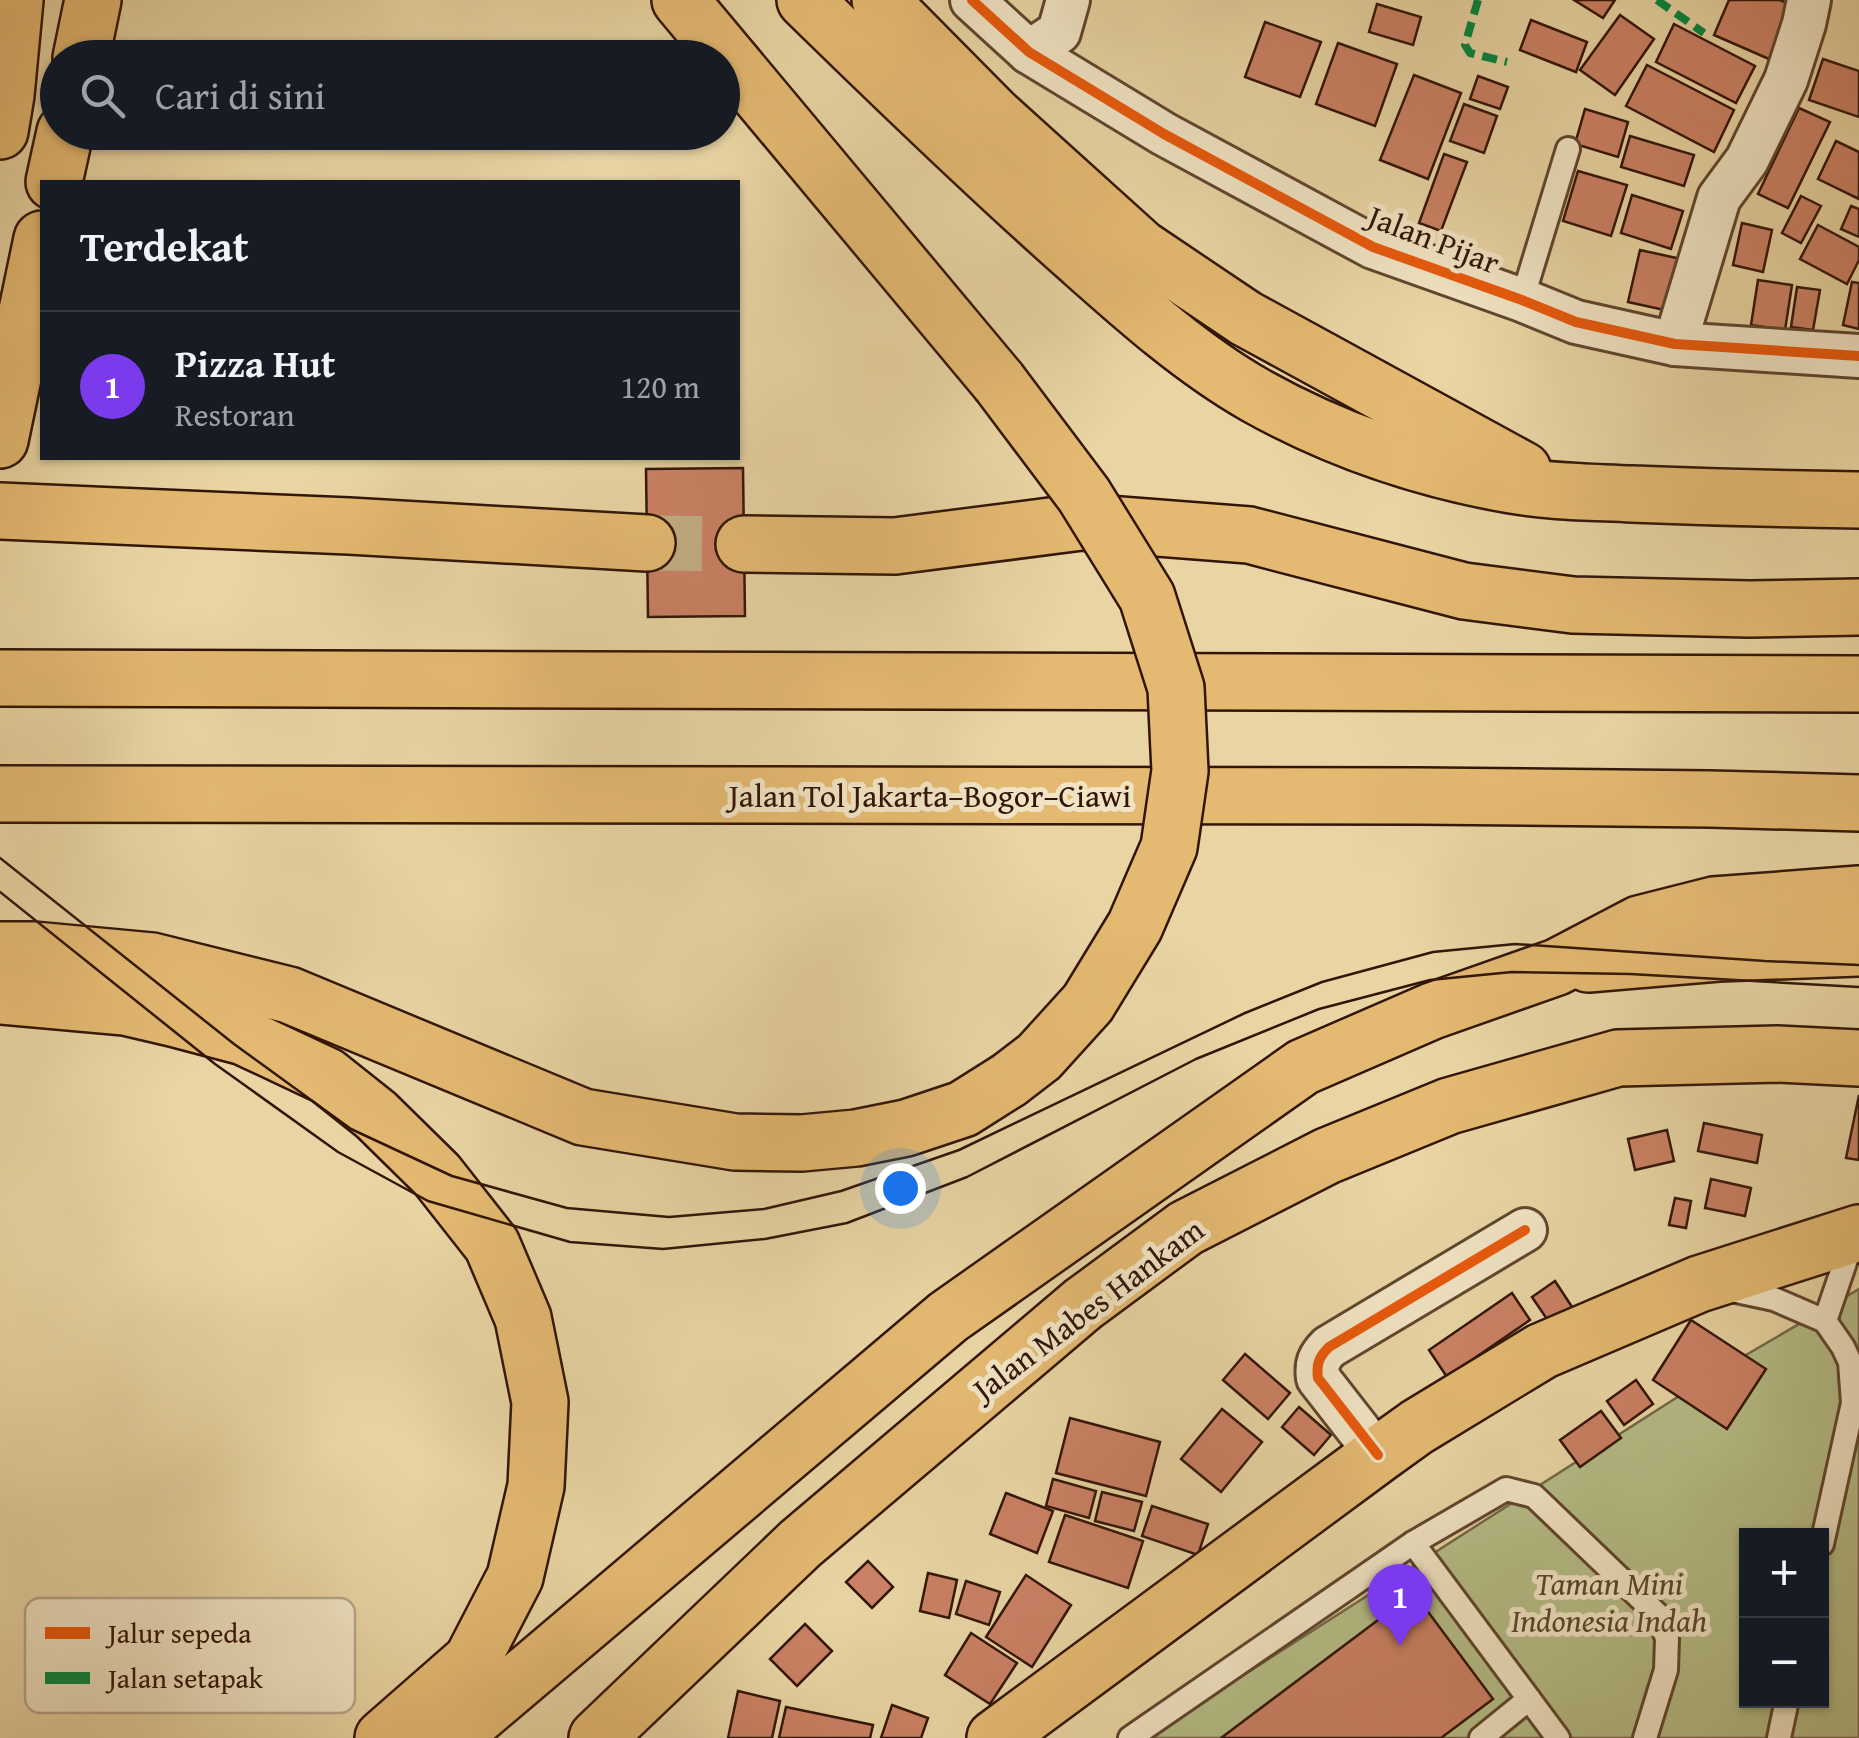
<!DOCTYPE html>
<html lang="id">
<head>
<meta charset="utf-8">
<style>
	:root { --surface:#171b24; --page:#20242c; --text:#f1f3f6; --muted:#9ea1a6; --line:#363941; --accent:#7c3aed }
	body { margin:0; font-family:"Gentium Book Plus",serif; background:var(--page); color:var(--text) }
	.controls { position:absolute; right:30px; bottom:30px; display:grid; overflow:hidden; border-radius:0px; box-shadow:0 2px 8px #0004 }
	.controls button { width:90px; height:90px; display:grid; place-items:center; padding:0; border:0; border-bottom:2px solid var(--line); background:var(--surface); color:var(--text); font:50px sans-serif }
	.you { position:absolute; left:900px; top:1188px; width:35px; height:35px; margin:-25px; border:8px solid #fff; border-radius:50%; background:#1a73e8; box-shadow:0 0 0 15px #1a73e833 }
	.badge { display:grid; place-items:center; width:65px; height:65px; border-radius:50%; background:var(--accent); color:#fff; font-size:32px; font-weight:700 }
	.pin { position:absolute; translate:-50% -82px; filter:drop-shadow(0 2px 5px #0008) }
	.pin::after { content:''; position:absolute; top:52px; width:35px; height:30px; background:inherit; clip-path:polygon(0 0,100% 0,50% 100%) }
	.list { margin:0; padding:0; list-style:none }
	h2 { display:flex; justify-content:space-between; align-items:center; height:130px; margin:0; padding:0 40px; font-size:42px }
	h2 small { font-size:32px; font-weight:400; color:var(--muted) }
	.list li { display:grid; grid-template-columns:65px 1fr auto; gap:30px; align-items:center; box-sizing:border-box; height:150px; padding:0 40px; border-top:2px solid var(--line) }
	.list b { display:block; font-size:38px; white-space:nowrap }
	.list p { margin:0; font-size:32px; white-space:nowrap; color:var(--muted) }
	.list em { font-size:32px; font-style:normal; color:var(--muted) }
	.icon { flex:none; width:55px; height:55px; fill:none; stroke:currentColor; stroke-width:2; stroke-linecap:round; stroke-linejoin:round }
	.map { position:relative; flex:none; width:1859px; height:1738px; overflow:hidden }
	.search { position:absolute; background:var(--surface); box-shadow:0 2px 8px #0004; left:40px; top:40px; width:700px; height:110px; display:flex; align-items:center; gap:25px; box-sizing:border-box; padding:0 35px; border-radius:55px; color:var(--muted); font-size:38px }
	.panel { position:absolute; background:var(--surface); box-shadow:0 2px 8px #0004; left:40px; top:180px; width:700px; height:280px; border-radius:0px }
	.map>svg:first-child { display:block }
</style>
</head>
<body>
<div class="map">
<svg width="1859" height="1738" viewBox="0 0 1859 1738">
	<rect width="100%" height="100%" fill="#e9d5a4"/>
	<filter id="stains"><feTurbulence type="fractalNoise" baseFrequency=".002" numOctaves="4"/><feColorMatrix values="0 0 0 0 .2 0 0 0 0 .09 0 0 0 0 .02 0 0 0 .5 -.17"/></filter>
	<radialGradient id="worn" r=".72"><stop offset=".6" stop-color="#630" stop-opacity="0"/><stop offset="1" stop-color="#630" stop-opacity=".3"/></radialGradient>
	<!-- green -->
	<path fill="#b5bd87" stroke="#746947" stroke-width="2.5" fill-rule="evenodd" d="M1859 1289V1738H1145L1715 1373ZM1746 1536H1822V1700H1746Z"/>
	<!-- building -->
	<g fill="#cb8165" stroke="#321507" stroke-width="2.5">
		<path d="M1574 0H1615L1603 18Z"/>
		<path d="M1729 0H1780L1792 5 1769 59 1714 35Z"/>
		<path d="M1377 4 1421 17 1413 45 1369 32Z"/>
		<path d="M1620 15 1654 39 1615 95 1580 70Z"/>
		<path d="M1531 20 1587 42 1576 72 1520 50Z"/>
		<path d="M1265 22 1321 42 1300 97 1245 77Z"/>
		<path d="M1674 24 1755 66 1736 103 1656 62Z"/>
		<path d="M1338 43 1397 64 1375 126 1316 104Z"/>
		<path d="M1823 59 1859 71V117L1809 100Z"/>
		<path d="M1647 65 1734 110 1714 152 1626 106Z"/>
		<path d="M1414 75 1461 93 1428 179 1380 160Z"/>
		<path d="M1478 76 1508 87 1500 109 1470 99Z"/>
		<path d="M1464 104 1497 116 1484 153 1450 141Z"/>
		<path d="M1799 108 1830 122 1788 208 1758 194Z"/>
		<path d="M1585 109 1628 122 1618 157 1575 144Z"/>
		<path d="M1630 136 1694 155 1684 186 1621 167Z"/>
		<path d="M1836 141 1859 152V199L1818 179Z"/>
		<path d="M1444 154 1467 162 1441 231 1419 223Z"/>
		<path d="M1578 171 1627 185 1611 236 1563 221Z"/>
		<path d="M1632 195 1683 211 1671 249 1621 233Z"/>
		<path d="M1801 196 1821 206 1801 243 1782 233Z"/>
		<path d="M1851 206 1859 209V237L1841 229Z"/>
		<path d="M1742 223 1772 230 1763 272 1733 265Z"/>
		<path d="M1818 225 1859 247V260L1847 284 1800 259Z"/>
		<path d="M1640 250 1681 259 1669 311 1628 302Z"/>
		<path d="M1758 280 1792 285 1785 330 1751 325Z"/>
		<path d="M1852 282 1859 283V329L1843 325Z"/>
		<path d="M1797 287 1820 290 1813 330 1791 327Z"/>
		<path d="M743 468 745 616 648 617 646 469Z"/>
		<path d="M1859 1095V1160L1846 1158Z"/>
		<path d="M1704 1123 1762 1135 1757 1163 1698 1151Z"/>
		<path d="M1667 1130 1674 1161 1635 1170 1628 1139Z"/>
		<path d="M1711 1179 1751 1188 1745 1216 1705 1208Z"/>
		<path d="M1675 1198 1691 1201 1686 1228 1669 1225Z"/>
		<path d="M1555 1281 1574 1310 1551 1325 1532 1297Z"/>
		<path d="M1512 1293 1530 1320 1447 1377 1429 1350Z"/>
		<path d="M1691 1320 1766 1369 1727 1429 1653 1380Z"/>
		<path d="M1245 1354 1290 1393 1268 1419 1223 1380Z"/>
		<path d="M1636 1380 1653 1404 1624 1425 1607 1401Z"/>
		<path d="M1299 1407 1331 1435 1314 1455 1282 1427Z"/>
		<path d="M1222 1409 1262 1442 1221 1492 1181 1459Z"/>
		<path d="M1601 1411 1621 1438 1580 1467 1560 1440Z"/>
		<path d="M1070 1418 1160 1442 1146 1496 1056 1473Z"/>
		<path d="M1053 1479 1096 1491 1089 1518 1046 1506Z"/>
		<path d="M1102 1492 1142 1502 1134 1531 1095 1521Z"/>
		<path d="M1006 1493 1053 1511 1037 1553 990 1534Z"/>
		<path d="M1152 1506 1208 1524 1198 1555 1142 1536Z"/>
		<path d="M1065 1515 1143 1541 1128 1588 1049 1562Z"/>
		<path d="M868 1561 893 1587 872 1608 846 1582Z"/>
		<path d="M928 1573 957 1580 949 1618 920 1611Z"/>
		<path d="M1026 1575 1071 1605 1032 1667 986 1637Z"/>
		<path d="M966 1581 1000 1592 989 1625 956 1614Z"/>
		<path d="M1414 1593 1493 1699 1441 1738H1221Z"/>
		<path d="M805 1624 832 1651 797 1686 770 1659Z"/>
		<path d="M971 1633 1017 1663 990 1704 945 1675Z"/>
		<path d="M738 1691 780 1701 772 1738H728Z"/>
		<path d="M892 1705 928 1718 921 1738H881Z"/>
		<path d="M786 1707 873 1725 870 1738H779Z"/>
	</g>
	<g fill="none" stroke-linecap="round" stroke-linejoin="round">
		<!-- motorway-tunnel -->
		<path stroke="#c4af85" stroke-width="55" stroke-dasharray="55 28" stroke-linecap="butt" d="M647 543 744 544"/>
		<!-- service casing -->
		<g stroke="#60452e" stroke-width="28">
			<g id="service">
				<path d="M1522 300 1568 149"/>
				<path d="M1727 1289 1774 1299 1825 1321 1843 1347 1850 1362 1853 1403 1822 1544"/>
				<path d="M1825 1321 1853 1239"/>
				<path d="M1413 1543 1558 1738"/>
				<path d="M1130 1738 1413 1543 1506 1489 1534 1496 1660 1617 1667 1639 1666 1670 1645 1738"/>
				<path d="M1481 1738 1529 1699"/>
				<path d="M1779 1738 1787 1700"/>
			</g>
		</g>
		<!-- minor casing -->
		<g stroke="#60452e" stroke-width="48">
			<g id="minor">
				<path d="M972 0 1029 52 1164 134 1373 247 1522 300 1576 322 1675 344 1859 356"/>
				<path d="M1029 52 1059 32 1068 0"/>
				<path d="M1675 344 1719 198 1747 160 1786 80 1804 24 1809 0"/>
				<path d="M1378 1455 1318 1378C1316 1364 1319 1357 1329 1347L1525 1230"/>
			</g>
		</g>
		<!-- primary casing -->
		<g stroke="#321507" stroke-width="60">
			<g id="primary">
				<path d="M81 58 93 0"/>
				<path d="M54 182 65 132"/>
				<path d="M0 440 42 239"/>
				<path d="M597 1738 800 1544 1083 1304 1186 1228 1327 1156 1449 1106 1618 1058 1777 1054 1859 1058"/>
				<path d="M995 1738 1378 1455 1417 1427 1542 1351 1699 1284 1859 1233"/>
			</g>
		</g>
		<!-- motorway casing -->
		<g stroke="#321507" stroke-width="60">
			<g id="motorway">
				<path d="M680 0 999 382"/>
				<path d="M805 0C896 89 986 176 1081 260 1135 308 1192 359 1255 395 1335 440 1420 469 1511 485 1550 492 1591 492 1632 494 1707 497 1783 499 1859 500"/>
				<path d="M880 0 995 116 1141 248 1245 318 1523 470"/>
				<path d="M0 131 6 95 15 0"/>
				<path d="M0 511 349 526 647 543"/>
				<path d="M744 544 895 546 1081 522 1249 535 1464 591 1573 605 1749 609 1859 607"/>
				<path d="M0 678 1859 684"/>
				<path d="M0 794 1419 796 1710 799 1859 803"/>
				<path d="M0 950H34L152 961 289 995 583 1117 735 1142 802 1143 856 1138 906 1128 963 1109 1009 1080"/>
				<path d="M1588 964 1718 953 1859 948"/>
				<path d="M0 996 125 1007 172 1018 244 1037 327 1076 376 1115 437 1175 492 1245 523 1318 540 1402 536 1486 515 1577 472 1660 383 1738"/>
				<path d="M451 1738 948 1317 1303 1067 1432 1011 1557 967 1639 924 1714 905 1859 894"/>
			</g>
		</g>
		<!-- service -->
		<use href="#service" stroke="#f1e4c4" stroke-width="22"/>
		<!-- minor -->
		<use href="#minor" stroke="#f1e4c4" stroke-width="42"/>
		<!-- primary -->
		<use href="#primary" stroke="#e4ba72" stroke-width="55"/>
		<!-- motorway -->
		<use href="#motorway" stroke="#e4ba72" stroke-width="55"/>
		<!-- tram -->
		<g stroke="#321507" stroke-width="2.5">
			<path d="M0 858 234 1044 351 1129 452 1176 567 1208 669 1217 764 1209 841 1191 959 1150 1245 1013 1322 982 1433 952 1515 944 1765 961 1859 965"/>
			<path d="M0 892 215 1064 338 1152 428 1201 570 1242 663 1249 765 1239 847 1223 967 1177 1196 1059 1319 1009 1430 980 1512 972 1630 974 1859 987"/>
		</g>
		<!-- motorway-bridge casing -->
		<g stroke="#321507" stroke-width="60" stroke-linecap="butt">
			<path id="motorway-bridge" d="M999 382 1084 495 1147 597 1176 688 1180 771 1169 847 1135 926 1088 1003 1039 1057 1009 1080"/>
		</g>
		<!-- motorway-bridge -->
		<use href="#motorway-bridge" stroke="#e4ba72" stroke-width="55"/>
		<!-- quiet -->
		<g stroke="#00873e" stroke-width="8" stroke-dasharray="15 8" stroke-linecap="butt">
			<path d="M1478 0 1465 45 1470 53 1507 62"/>
			<path d="M1657 0 1704 33"/>
		</g>
		<!-- cycleway casing -->
		<g stroke="#f1e4c4" stroke-width="16">
			<g id="cycleway">
				<path d="M972 0 1029 52 1164 134 1373 247 1522 300 1576 322 1675 344 1859 356"/>
				<path d="M1378 1455 1318 1378C1316 1364 1319 1357 1329 1347L1525 1230"/>
			</g>
		</g>
		<!-- cycleway -->
		<use href="#cycleway" stroke="#e8590c" stroke-width="10"/>
	</g>
	<g text-anchor="middle" dominant-baseline="central" stroke-width="10" stroke-linejoin="round" paint-order="stroke">
		<!-- street labels -->
		<g font-size="32" fill="#321507" stroke="#f1e4c4">
			<text transform="translate(1434 239) rotate(21)">Jalan Pijar</text>
			<text x="930" y="795">Jalan Tol Jakarta–Bogor–Ciawi</text>
			<text transform="translate(1088 1309) rotate(-37)">Jalan Mabes Hankam</text>
		</g>
		<!-- park labels -->
		<g font-size="32" font-style="italic" fill="#59472d" stroke="#f1e4c4">
			<text x="1609" y="1583">Taman Mini<tspan x="1609" dy="37">Indonesia Indah</tspan></text>
		</g>
	</g>
	<!-- legend -->
	<rect x="25" y="1598" width="330" height="115" rx="15" fill="#f1e4c4" stroke="#b8a68b" stroke-width="2.5"/>
	<rect x="45" y="1627" width="45" height="12" fill="#e8590c"/>
	<rect x="45" y="1672" width="45" height="12" fill="#00873e"/>
	<g font-size="28" fill="#321507">
		<text x="108" y="1643">Jalur sepeda</text>
		<text x="108" y="1688">Jalan setapak</text>
	</g>
	<rect width="100%" height="100%" filter="url(#stains)"/>
	<rect width="100%" height="100%" fill="url(#worn)"/>
</svg>
<div class="controls">
<button>+</button>
<button>−</button>
</div>
<div class="you"></div>
<div class="pin badge" style="left:1400px;top:1646px">1</div>
<div class="search"><svg class="icon" aria-label="search" viewBox="0 0 24 24"><circle cx="10" cy="10" r="6"/><path d="M15 15l6 6"/></svg>Cari di sini</div>
<section class="panel">
<h2>Terdekat<small></small></h2>
<ul class="list">
<li><span class="badge">1</span><div><b>Pizza Hut</b><p>Restoran</p></div><em>120 m</em></li>
</ul>
</section>
</div>
</body>
</html>
